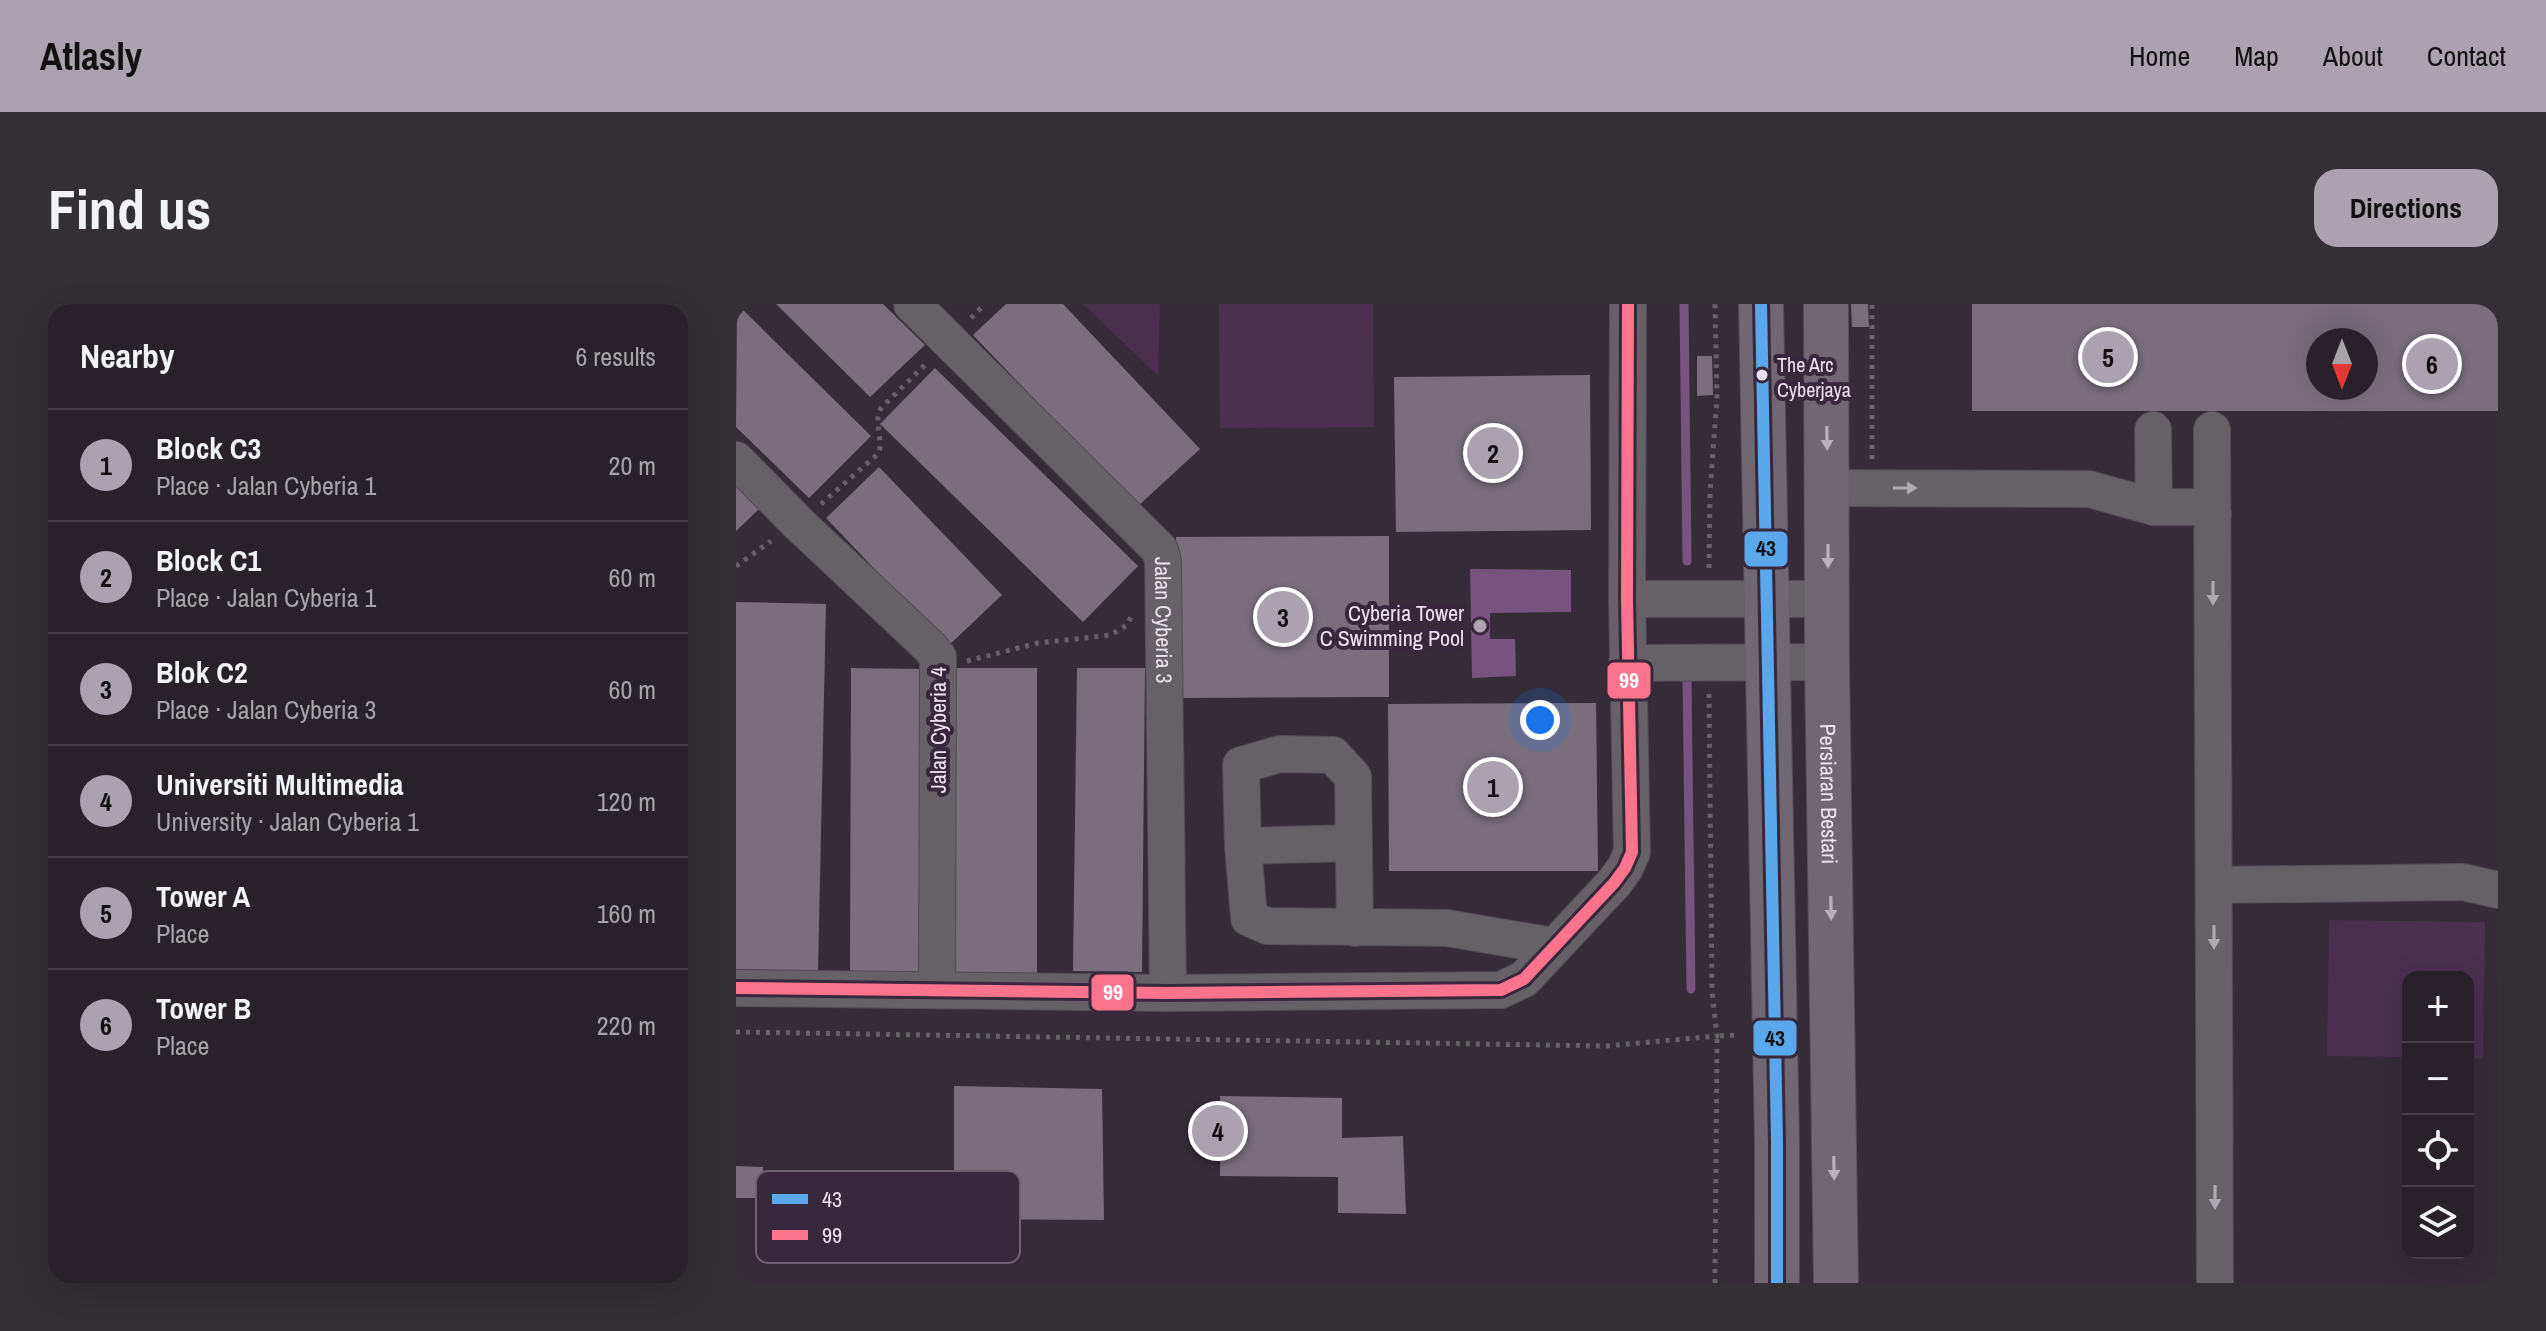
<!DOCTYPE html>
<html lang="en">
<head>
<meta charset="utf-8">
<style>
	:root { --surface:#282129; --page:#342e35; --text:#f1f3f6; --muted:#a5a3a8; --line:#443e46; --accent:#aca2af }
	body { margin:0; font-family:"Archivo Narrow",sans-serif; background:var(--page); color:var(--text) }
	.controls { position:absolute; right:24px; bottom:24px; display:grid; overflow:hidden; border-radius:16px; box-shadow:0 8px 32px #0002 }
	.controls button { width:72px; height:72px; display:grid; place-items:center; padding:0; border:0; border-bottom:2px solid var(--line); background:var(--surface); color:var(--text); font:40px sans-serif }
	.compass { position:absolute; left:1570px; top:24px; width:72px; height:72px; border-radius:50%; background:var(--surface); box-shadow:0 8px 32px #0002; rotate:180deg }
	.you { position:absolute; left:804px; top:416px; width:28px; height:28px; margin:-20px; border:6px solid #fff; border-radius:50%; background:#1a73e8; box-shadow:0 0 0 12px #1a73e833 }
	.badge { display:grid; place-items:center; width:52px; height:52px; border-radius:50%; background:var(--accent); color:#111; font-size:26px; font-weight:700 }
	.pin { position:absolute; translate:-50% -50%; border:4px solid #fff; box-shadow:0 2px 8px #0006 }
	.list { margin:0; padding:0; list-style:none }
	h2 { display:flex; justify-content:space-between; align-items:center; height:104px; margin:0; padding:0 32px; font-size:34px }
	h2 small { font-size:26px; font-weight:400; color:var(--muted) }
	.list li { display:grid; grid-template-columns:52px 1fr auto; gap:24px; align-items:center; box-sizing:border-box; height:112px; padding:0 32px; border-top:2px solid var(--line) }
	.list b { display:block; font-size:30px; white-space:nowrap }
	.list p { margin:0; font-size:26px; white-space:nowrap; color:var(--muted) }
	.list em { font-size:26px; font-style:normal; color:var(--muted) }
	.icon { flex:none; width:44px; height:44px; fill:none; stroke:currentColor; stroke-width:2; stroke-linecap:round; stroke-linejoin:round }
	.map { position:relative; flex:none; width:1762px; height:979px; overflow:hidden; border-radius:24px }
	header { display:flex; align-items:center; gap:48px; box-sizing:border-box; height:112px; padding:0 40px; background:var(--accent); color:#111 }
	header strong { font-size:38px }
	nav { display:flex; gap:44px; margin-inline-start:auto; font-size:28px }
	.intro { display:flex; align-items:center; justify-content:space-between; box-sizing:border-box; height:192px; padding:0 48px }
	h1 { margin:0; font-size:56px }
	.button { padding:20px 36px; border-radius:24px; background:var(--accent); color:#111; font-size:28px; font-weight:700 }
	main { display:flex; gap:48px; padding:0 48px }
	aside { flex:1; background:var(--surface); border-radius:24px; box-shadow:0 8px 32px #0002 }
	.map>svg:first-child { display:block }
</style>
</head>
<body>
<header>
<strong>Atlasly</strong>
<nav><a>Home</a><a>Map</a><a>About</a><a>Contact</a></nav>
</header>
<div class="intro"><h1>Find us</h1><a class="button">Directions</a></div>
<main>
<aside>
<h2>Nearby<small>6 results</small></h2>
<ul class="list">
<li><span class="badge">1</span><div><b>Block C3</b><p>Place · Jalan Cyberia 1</p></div><em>20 m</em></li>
<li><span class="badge">2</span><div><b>Block C1</b><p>Place · Jalan Cyberia 1</p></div><em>60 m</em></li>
<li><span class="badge">3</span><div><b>Blok C2</b><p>Place · Jalan Cyberia 3</p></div><em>60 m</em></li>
<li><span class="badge">4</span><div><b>Universiti Multimedia</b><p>University · Jalan Cyberia 1</p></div><em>120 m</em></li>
<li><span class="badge">5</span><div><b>Tower A</b><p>Place</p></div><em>160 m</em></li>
<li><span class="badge">6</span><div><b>Tower B</b><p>Place</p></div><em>220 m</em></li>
</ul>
</aside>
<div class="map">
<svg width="1762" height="979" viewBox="0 0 1762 979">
	<rect width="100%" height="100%" fill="#352c37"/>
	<!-- green -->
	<g fill="#4a2f4f">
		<path d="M347 0H424L422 72Z"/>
		<path d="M483 0H637L638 123 484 124Z"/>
		<path d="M1593 616 1749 618 1747 755 1732 754V673H1672V753L1591 752Z"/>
	</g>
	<!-- water -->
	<path fill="#785380" d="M734 265 835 266V308L754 309V335H779L780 372 736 374Z"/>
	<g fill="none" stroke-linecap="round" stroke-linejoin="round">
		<!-- stream -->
		<g stroke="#785380" stroke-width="9">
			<path d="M948 0 951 257"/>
			<path d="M951 376 955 685"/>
		</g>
	</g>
	<!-- building -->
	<g fill="#7a6e7d" fill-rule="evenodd">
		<path d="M1 0 135 132 73 194 0 123Z"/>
		<path d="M40 0H147L189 41 134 93Z"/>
		<path d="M270 0H327L464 145 401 203 237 31Z"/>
		<path d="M1115 0H1132L1133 23H1116Z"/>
		<path d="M1236 0H1762V107H1236ZM1582 36H1630V84H1582Z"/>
		<path d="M961 52H976L977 91 961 92Z"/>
		<path d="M199 64 402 262 347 318 144 120Z"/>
		<path d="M854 71 855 226 660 228 658 73Z"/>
		<path d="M143 163 266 291 212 342 90 214Z"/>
		<path d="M0 178 25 203 0 227Z"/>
		<path d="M653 232V393L441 394 440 233Z"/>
		<path d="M0 298 90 300 82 667 0 665Z"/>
		<path d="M115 364 186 365 185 671H114Z"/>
		<path d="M212 364H301V672L212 671Z"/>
		<path d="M341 364H409L406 668 337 667Z"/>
		<path d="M860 399 862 567H653L652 400Z"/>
		<path d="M218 782 366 785 368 916 218 915Z"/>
		<path d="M484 792 606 794V834L667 832 670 910 602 909V873L484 872Z"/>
		<path d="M0 862 27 863V894H0Z"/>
	</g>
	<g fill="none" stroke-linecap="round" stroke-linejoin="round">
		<!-- minor casing -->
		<g stroke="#524b54" stroke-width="38">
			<g id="minor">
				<path id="s1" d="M176 0 424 246 427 257 432 689"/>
				<path d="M1417 126 1418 203"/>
				<path d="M1476 126 1479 979"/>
				<path d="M0 156 63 220 194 343 202 353 201 685"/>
				<path d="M1091 184 1353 185 1418 203H1469L1474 205 1477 211"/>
				<path d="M891 295H1092"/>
				<path d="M891 359 1091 358"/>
				<path d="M507 542 617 539"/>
				<path d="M1478 581 1727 578 1762 586"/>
				<path d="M619 624 617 473 597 451 544 450 505 461 507 542 513 614 531 622 711 624 817 642"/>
				<path d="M0 684 432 689 765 686 788 675 878 579 889 564 896 548 891 295 892 0"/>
			</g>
		</g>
		<!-- major casing -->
		<g stroke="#524b54" stroke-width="46">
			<g id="major">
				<path d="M1025 0 1041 838V979"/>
				<path id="s2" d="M1090 0 1091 358 1100 979"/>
			</g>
		</g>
		<!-- path -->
		<g stroke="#666167" stroke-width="5" stroke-dasharray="4 6" stroke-linecap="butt">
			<path d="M235 14 249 0"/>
			<path d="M1136 155V0"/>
			<path d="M85 200 143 149C147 133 137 119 145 104L192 58"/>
			<path d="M0 262 35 237"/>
			<path d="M973 264 974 187 981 94 979 0"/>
			<path d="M231 357 302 339 375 331 391 321 395 313"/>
			<path d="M0 728 870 742 981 732 976 687 973 390"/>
			<path d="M979 979 981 732 1004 731"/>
		</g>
		<!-- minor -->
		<use href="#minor" stroke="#666067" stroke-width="36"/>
		<!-- major -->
		<use href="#major" stroke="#706772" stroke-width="44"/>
		<!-- bus-1 casing -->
		<g stroke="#38283b" stroke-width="18">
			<path id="bus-1" d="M1025 0 1041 838V979"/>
		</g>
		<!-- bus-2 casing -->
		<g stroke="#38283b" stroke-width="18">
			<path id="bus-2" d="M0 684 432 689 765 686 788 675 878 579 889 564 896 548 891 295 892 0"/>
		</g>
		<!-- bus-1 -->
		<use href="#bus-1" stroke="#5aa8eb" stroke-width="12"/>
		<!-- bus-2 -->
		<use href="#bus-2" stroke="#fc738d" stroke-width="12"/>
	</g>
	<!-- one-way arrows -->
	<defs><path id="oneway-solid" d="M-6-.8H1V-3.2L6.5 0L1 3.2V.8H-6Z" transform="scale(2)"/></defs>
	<g fill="#bab1bd">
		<use href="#oneway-solid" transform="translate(1091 134) rotate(89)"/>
		<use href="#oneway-solid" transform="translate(1092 252) rotate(90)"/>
		<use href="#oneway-solid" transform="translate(1095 604) rotate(89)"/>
		<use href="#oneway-solid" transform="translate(1098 864) rotate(89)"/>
	</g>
	<g fill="#b0a8b2">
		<use href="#oneway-solid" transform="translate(1169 184)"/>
		<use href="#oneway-solid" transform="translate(1477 289) rotate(90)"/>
		<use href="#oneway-solid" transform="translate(1478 633) rotate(90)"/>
		<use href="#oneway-solid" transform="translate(1479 893) rotate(90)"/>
	</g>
	<!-- markers -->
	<circle fill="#ece2ef" stroke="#38283b" stroke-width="3" cx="1026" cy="71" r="7"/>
	<circle fill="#aca2af" stroke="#38283b" stroke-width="3" cx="744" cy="322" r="8"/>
	<g text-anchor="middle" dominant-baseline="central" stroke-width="8" stroke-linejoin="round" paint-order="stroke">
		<!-- bus labels -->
		<g font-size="20" fill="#ece2ef" stroke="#38283b" text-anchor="start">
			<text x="1041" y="60">The Arc<tspan x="1041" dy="25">Cyberjaya</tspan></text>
		</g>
		<!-- poi labels -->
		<g font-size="22" fill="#ece2ef" stroke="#38283b" text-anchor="end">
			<text x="728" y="309">Cyberia Tower<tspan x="728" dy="25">C Swimming Pool</tspan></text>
		</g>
		<!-- street labels -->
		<g font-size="22" fill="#ece2ef" stroke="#38283b">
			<text stroke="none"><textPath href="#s1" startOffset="420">Jalan Cyberia 3</textPath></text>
			<text transform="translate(202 426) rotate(-90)">Jalan Cyberia 4</text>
			<text stroke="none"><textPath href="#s2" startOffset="490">Persiaran Bestari</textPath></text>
		</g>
	</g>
	<!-- legend -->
	<rect x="20" y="867" width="264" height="92" rx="12" fill="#38283b" stroke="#6e6071" stroke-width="2"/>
	<rect x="36" y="890" width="36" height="10" fill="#5aa8eb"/>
	<rect x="36" y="926" width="36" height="10" fill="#fc738d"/>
	<g font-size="22" fill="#ece2ef">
		<text x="86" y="903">43</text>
		<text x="86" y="939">99</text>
	</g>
	<g stroke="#38283b" stroke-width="3">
		<rect x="1007" y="226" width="46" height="38" rx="8" fill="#5aa8eb"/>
		<rect x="870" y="357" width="46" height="39" rx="8" fill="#fc738d"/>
		<rect x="354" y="669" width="45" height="39" rx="8" fill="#fc738d"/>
		<rect x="1016" y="715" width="46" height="38" rx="8" fill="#5aa8eb"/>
	</g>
	<g font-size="22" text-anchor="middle" font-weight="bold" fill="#fff">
		<text x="893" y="384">99</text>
		<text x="377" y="696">99</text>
	</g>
	<g font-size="22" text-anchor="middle" font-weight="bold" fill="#111">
		<text x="1030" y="252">43</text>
		<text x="1039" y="742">43</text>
	</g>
</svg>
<div class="controls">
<button>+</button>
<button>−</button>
<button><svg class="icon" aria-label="locate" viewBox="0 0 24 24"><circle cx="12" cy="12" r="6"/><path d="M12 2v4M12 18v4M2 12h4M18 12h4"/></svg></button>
<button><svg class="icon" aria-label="layers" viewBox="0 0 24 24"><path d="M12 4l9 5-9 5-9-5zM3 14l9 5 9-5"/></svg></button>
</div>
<svg class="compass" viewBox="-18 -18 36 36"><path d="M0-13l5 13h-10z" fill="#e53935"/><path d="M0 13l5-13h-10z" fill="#a5a3a8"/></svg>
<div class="you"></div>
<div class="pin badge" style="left:757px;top:483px">1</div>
<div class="pin badge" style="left:757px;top:149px">2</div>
<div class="pin badge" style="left:547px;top:313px">3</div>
<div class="pin badge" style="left:482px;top:827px">4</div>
<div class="pin badge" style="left:1372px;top:53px">5</div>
<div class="pin badge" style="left:1696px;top:60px">6</div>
</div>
</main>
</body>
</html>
